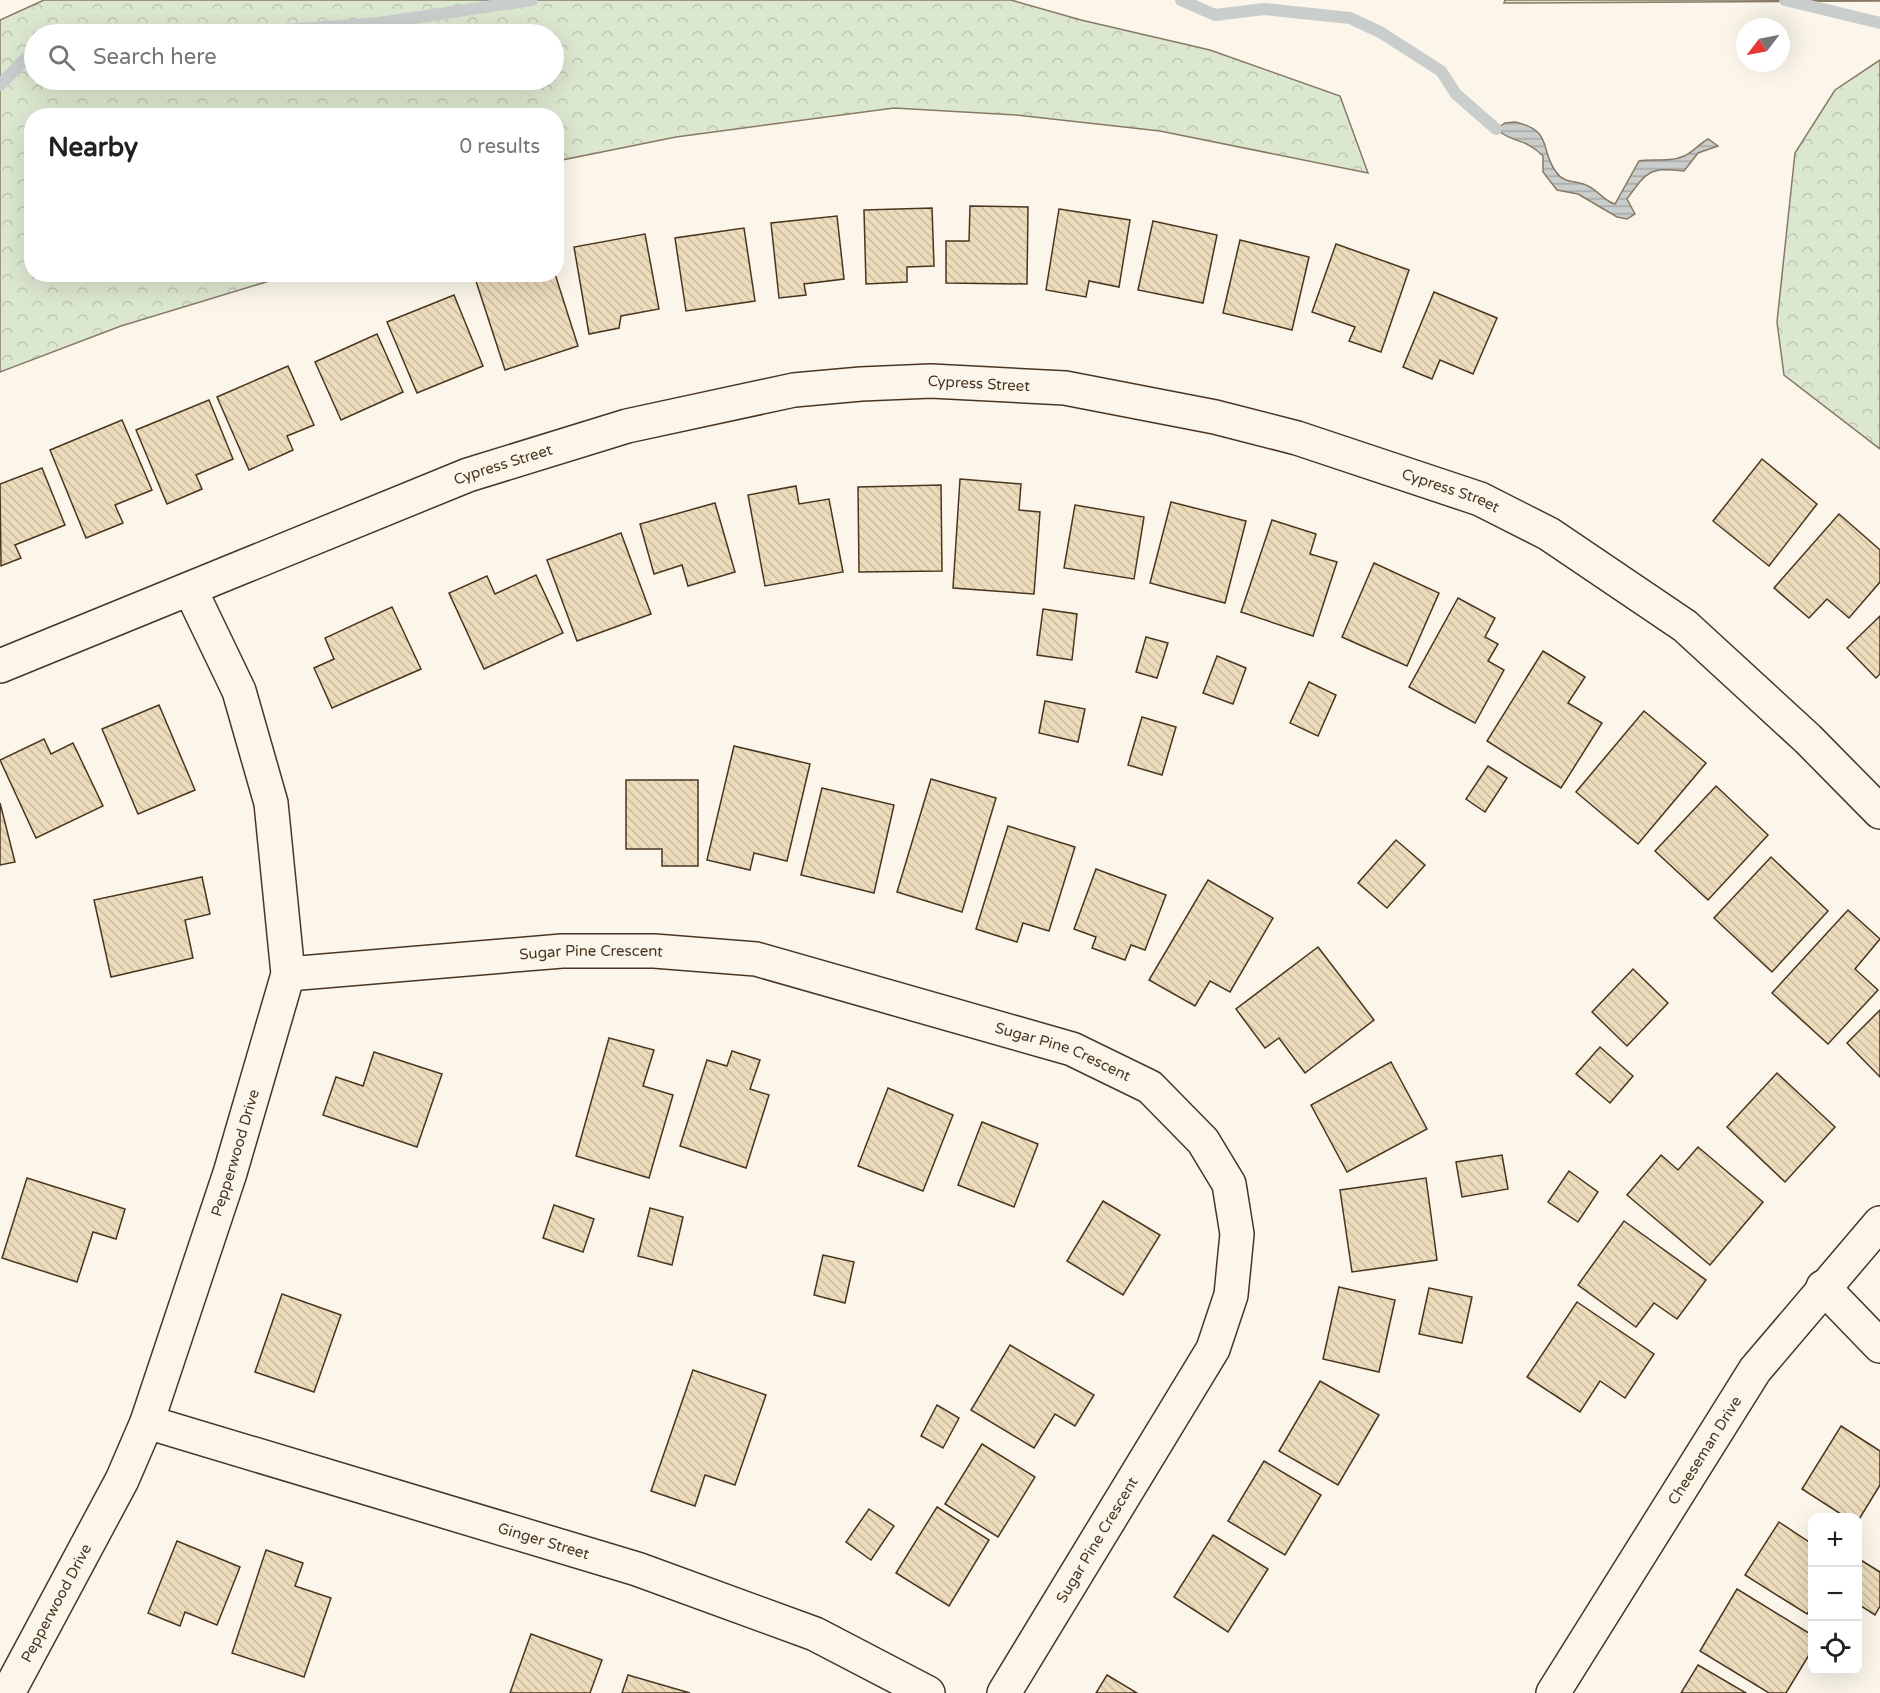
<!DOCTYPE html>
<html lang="en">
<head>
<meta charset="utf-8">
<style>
	:root { --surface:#fff; --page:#f6f6f6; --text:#202124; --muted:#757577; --line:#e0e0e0 }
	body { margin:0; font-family:"Varela Round",sans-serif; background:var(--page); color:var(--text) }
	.controls { position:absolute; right:18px; bottom:18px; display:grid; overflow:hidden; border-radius:12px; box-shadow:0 6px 24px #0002 }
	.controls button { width:54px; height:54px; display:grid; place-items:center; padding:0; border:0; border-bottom:2px solid var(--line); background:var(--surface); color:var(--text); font:30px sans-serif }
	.compass { position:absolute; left:1736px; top:18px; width:54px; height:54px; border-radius:50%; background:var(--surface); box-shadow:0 6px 24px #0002; rotate:238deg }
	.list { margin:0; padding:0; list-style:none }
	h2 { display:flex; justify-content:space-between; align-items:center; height:78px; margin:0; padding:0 24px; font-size:26px }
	h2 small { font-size:20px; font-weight:400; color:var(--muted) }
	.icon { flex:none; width:33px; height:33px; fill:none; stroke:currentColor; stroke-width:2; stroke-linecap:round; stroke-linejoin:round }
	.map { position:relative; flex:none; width:1880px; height:1693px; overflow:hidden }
	.search { position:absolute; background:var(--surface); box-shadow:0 6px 24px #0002; left:24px; top:24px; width:540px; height:66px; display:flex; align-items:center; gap:15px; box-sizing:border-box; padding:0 21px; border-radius:33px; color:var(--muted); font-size:22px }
	.panel { position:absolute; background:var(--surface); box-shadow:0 6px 24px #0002; left:24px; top:108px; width:540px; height:174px; border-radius:24px }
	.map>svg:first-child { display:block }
</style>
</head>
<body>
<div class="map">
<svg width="1880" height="1693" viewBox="0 0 1880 1693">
	<defs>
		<pattern id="forest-crowns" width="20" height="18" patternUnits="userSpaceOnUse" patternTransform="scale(1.5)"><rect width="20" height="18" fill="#dce7d0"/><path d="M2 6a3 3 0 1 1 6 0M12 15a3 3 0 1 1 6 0" fill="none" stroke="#bec7b2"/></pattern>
		<pattern id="water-rules" width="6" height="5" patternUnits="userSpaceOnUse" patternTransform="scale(1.5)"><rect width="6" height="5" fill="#c9cecd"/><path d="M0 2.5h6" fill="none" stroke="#a5a8a6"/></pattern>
		<pattern id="building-back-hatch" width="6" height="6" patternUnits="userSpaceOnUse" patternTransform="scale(1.5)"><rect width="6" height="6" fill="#ecdcbc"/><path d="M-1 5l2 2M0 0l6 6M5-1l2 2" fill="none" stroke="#ccbda1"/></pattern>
	</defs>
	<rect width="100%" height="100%" fill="#fbf6e9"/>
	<!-- forest -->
	<g fill="url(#forest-crowns)" stroke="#887966" stroke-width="1.5" fill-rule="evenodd">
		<path d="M44 0H1011L1081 20 1210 50 1340 96 1368 173 1160 131 1016 115 894 108 676 137 557 161 556 116H32V274L289 275 121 326 0 372V20ZM554 34V80H34V34Z"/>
		<path d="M1505 0H1880V1L1504 3Z"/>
		<path d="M1880 60V449L1784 375 1777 322 1795 153 1835 90Z"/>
	</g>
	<!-- water -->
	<path fill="url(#water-rules)" stroke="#887966" stroke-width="1.5" d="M1515 122C1554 131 1539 149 1556 172 1564 184 1577 180 1588 186 1599 191 1604 201 1615 204L1639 161C1654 158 1669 163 1684 156 1692 153 1699 144 1708 139L1718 146 1698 153 1684 171C1649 167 1647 171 1627 199L1635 214 1627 219 1617 217 1578 194 1557 190 1543 172V156C1524 137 1514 144 1496 129L1505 123Z"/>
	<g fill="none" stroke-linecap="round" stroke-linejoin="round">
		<!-- stream -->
		<g stroke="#c9cecd" stroke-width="12">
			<path d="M1181 0 1215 15 1264 9 1350 18 1380 32 1441 71 1456 94 1496 129"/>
			<path d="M1785 0 1880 23"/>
			<path d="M231 34 379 23 532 0"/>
			<path d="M0 85 25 59 34 58"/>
		</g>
	</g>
	<!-- building -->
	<g fill="url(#building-back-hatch)" stroke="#4a3520" stroke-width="1.5">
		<path d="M970 206 1028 207 1027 284 946 283V241H969Z"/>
		<path d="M932 208 934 266 907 267V282L866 284 864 210Z"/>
		<path d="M1059 209 1130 220 1119 287 1089 281 1086 297 1046 290Z"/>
		<path d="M837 216 844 279 804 284 806 295 779 298 771 223Z"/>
		<path d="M1153 221 1217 235 1203 303 1138 290Z"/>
		<path d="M744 228 755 301 686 311 675 238Z"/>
		<path d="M645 234 659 309 621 316 619 328 589 334 574 247Z"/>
		<path d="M1240 240 1309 257 1292 330 1223 313Z"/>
		<path d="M1336 244 1409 270 1381 352 1349 341 1355 327 1312 312Z"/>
		<path d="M555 274 578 346 505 370 474 275Z"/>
		<path d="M1434 292 1497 318 1473 374 1440 360 1432 379 1403 367Z"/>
		<path d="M454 295 483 366 417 393 387 322Z"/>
		<path d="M377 334 403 392 341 420 315 362Z"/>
		<path d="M288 366 314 425 287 436 293 450 249 470 217 397Z"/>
		<path d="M209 400 233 459 196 475 202 489 167 504 136 430Z"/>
		<path d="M122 420 152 490 115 505 123 523 86 538 50 450Z"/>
		<path d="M1762 459 1817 504 1769 566 1713 521Z"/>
		<path d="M42 468 65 525 15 545 21 558 1 566 0 484Z"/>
		<path d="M960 479 1021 484 1019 510 1040 512 1034 594 953 588Z"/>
		<path d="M941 485 942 571 859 572 858 487Z"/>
		<path d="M796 486 799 504 829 499 843 572 765 586 748 495Z"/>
		<path d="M1171 502 1246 521 1225 603 1150 583Z"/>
		<path d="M715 503 735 572 688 586 682 565 654 574 640 524Z"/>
		<path d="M1075 505 1144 517 1134 579 1064 568Z"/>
		<path d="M1839 514 1880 550V582L1849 618 1827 599 1809 618 1774 588Z"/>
		<path d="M1272 520 1316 534 1310 554 1337 562 1313 636 1241 612Z"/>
		<path d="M621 533 651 614 577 641 547 560Z"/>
		<path d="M1374 563 1439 593 1407 666 1342 637Z"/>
		<path d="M536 575 563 633 484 669 449 593 487 576 495 594Z"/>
		<path d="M1458 598 1495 618 1485 637 1498 644 1488 661 1504 670 1475 723 1409 687Z"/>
		<path d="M392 607 421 669 332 708 314 668 334 659 325 638Z"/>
		<path d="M1043 609 1077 614 1072 660 1037 655Z"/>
		<path d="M1880 616V674L1876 678 1847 648Z"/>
		<path d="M1146 637 1168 643 1157 678 1136 672Z"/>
		<path d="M1543 651 1585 677 1568 703 1602 723 1561 788 1487 741Z"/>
		<path d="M1217 656 1246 668 1233 704 1203 693Z"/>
		<path d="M1309 682 1336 695 1318 736 1290 723Z"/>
		<path d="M1045 701 1085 709 1078 742 1039 733Z"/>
		<path d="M159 705 195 790 138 814 102 729Z"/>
		<path d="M1644 711 1706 763 1638 844 1576 792Z"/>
		<path d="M1142 717 1176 727 1162 775 1128 765Z"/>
		<path d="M44 739 51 754 73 743 103 806 36 838 0 760Z"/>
		<path d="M734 746 810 764 787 861 754 853 750 870 707 860Z"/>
		<path d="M1488 766 1507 778 1485 812 1466 799Z"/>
		<path d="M931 779 996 798 962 912 897 892Z"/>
		<path d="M626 780H698V866H662V849H626Z"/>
		<path d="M1716 786 1768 835 1708 900 1655 851Z"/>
		<path d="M822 788 894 805 874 893 801 875Z"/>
		<path d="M0 803 15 862 0 865Z"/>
		<path d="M1008 826 1075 847 1049 931 1023 923 1017 942 976 929Z"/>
		<path d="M1396 840 1425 865 1387 908 1358 883Z"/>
		<path d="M1771 857 1828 911 1772 972 1714 918Z"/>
		<path d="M1096 869 1166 895 1145 950 1131 945 1125 960 1092 948 1096 937 1074 929Z"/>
		<path d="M202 877 210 914 185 920 193 958 111 977 94 900Z"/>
		<path d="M1208 880 1273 918 1230 992 1210 981 1195 1006 1149 980Z"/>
		<path d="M1848 910 1880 939 1855 969 1878 990 1828 1044 1772 993Z"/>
		<path d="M1318 947 1374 1020 1305 1073 1279 1038 1265 1048 1236 1009Z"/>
		<path d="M1633 969 1668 1003 1627 1046 1592 1012Z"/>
		<path d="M1880 1010V1077L1847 1043Z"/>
		<path d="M609 1038 654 1050 643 1086 673 1095 649 1178 576 1156Z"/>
		<path d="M1600 1047 1633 1076 1610 1103 1576 1074Z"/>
		<path d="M732 1051 760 1060 750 1089 769 1095 746 1168 680 1146 707 1060 727 1066Z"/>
		<path d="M374 1052 442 1074 417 1147 323 1115 336 1077 363 1086Z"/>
		<path d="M1391 1062 1427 1129 1347 1172 1311 1105Z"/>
		<path d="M1777 1073 1835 1127 1785 1182 1727 1127Z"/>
		<path d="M888 1088 953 1115 923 1191 858 1166Z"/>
		<path d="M982 1122 1038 1144 1014 1207 958 1185Z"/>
		<path d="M1698 1147 1763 1202 1710 1265 1627 1195 1661 1155 1678 1170Z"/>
		<path d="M1502 1155 1508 1189 1462 1197 1456 1162Z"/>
		<path d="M1569 1171 1598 1192 1578 1222 1548 1202Z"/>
		<path d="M27 1178 125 1209 116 1239 93 1232 77 1282 2 1258Z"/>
		<path d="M1426 1178 1437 1260 1352 1272 1340 1190Z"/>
		<path d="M1103 1201 1160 1235 1123 1295 1067 1261Z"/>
		<path d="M554 1205 594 1219 583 1252 543 1238Z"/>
		<path d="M650 1208 683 1217 672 1265 638 1256Z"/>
		<path d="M1624 1221 1706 1280 1677 1319 1654 1303 1636 1327 1578 1285Z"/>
		<path d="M823 1255 854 1262 845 1303 814 1295Z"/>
		<path d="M1339 1287 1395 1300 1379 1372 1323 1359Z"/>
		<path d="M1429 1288 1472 1297 1462 1343 1419 1334Z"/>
		<path d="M282 1294 341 1315 314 1392 255 1372Z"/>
		<path d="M1577 1302 1654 1354 1625 1398 1600 1381 1580 1412 1527 1377Z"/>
		<path d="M1010 1345 1094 1395 1075 1426 1055 1414 1034 1448 971 1410Z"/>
		<path d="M693 1370 766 1395 735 1485 705 1475 695 1506 651 1491Z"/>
		<path d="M1320 1381 1379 1415 1338 1485 1279 1451Z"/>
		<path d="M937 1405 959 1418 943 1448 921 1436Z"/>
		<path d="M1841 1426 1880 1451V1485L1858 1521V1518H1847L1802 1489Z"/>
		<path d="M982 1444 1035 1477 998 1537 945 1504Z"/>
		<path d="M1264 1461 1321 1495 1285 1555 1228 1521Z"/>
		<path d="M937 1507 989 1540 949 1606 896 1573Z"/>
		<path d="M869 1509 894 1526 871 1560 846 1542Z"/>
		<path d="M1779 1522 1812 1544V1605L1807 1614 1745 1575Z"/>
		<path d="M1213 1535 1268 1569 1228 1632 1174 1597Z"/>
		<path d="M177 1541 240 1567 217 1625 185 1612 180 1626 148 1613Z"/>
		<path d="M266 1550 303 1563 295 1586 331 1598 304 1677 232 1653Z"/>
		<path d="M1859 1559 1880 1572V1606L1875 1615 1858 1604Z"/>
		<path d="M1737 1589 1812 1635V1650L1786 1693H1769L1700 1651Z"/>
		<path d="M531 1634 602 1660 590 1693H510Z"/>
		<path d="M1698 1665 1746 1693H1681Z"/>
		<path d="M628 1675 690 1693H622Z"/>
		<path d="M1107 1675 1137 1693H1096Z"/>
	</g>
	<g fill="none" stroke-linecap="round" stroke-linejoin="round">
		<!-- minor casing -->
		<g stroke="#4a3520" stroke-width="36">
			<g id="minor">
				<path id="s1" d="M0 666 468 475 627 426 794 390 861 384 931 381 1065 388 1215 417 1297 438 1480 499 1549 534 1685 626 1808 739 1880 812"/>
				<path id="s2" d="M288 974 562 951H654L756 959 1072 1049 1150 1087 1203 1141 1229 1184 1237 1234 1231 1295 1213 1349 1004 1693"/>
				<path d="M1823 1287 1880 1346"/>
				<path id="s3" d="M147 1422 637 1569 815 1634 928 1693"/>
				<path id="s4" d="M8 1693 122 1480 147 1422 230 1173 288 974 271 803 239 691 190 589"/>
				<path id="s5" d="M1553 1693 1755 1370 1880 1223"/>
			</g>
		</g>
		<!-- minor -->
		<use href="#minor" stroke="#fbf6e9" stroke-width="33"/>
	</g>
	<g text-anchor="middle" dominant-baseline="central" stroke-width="4.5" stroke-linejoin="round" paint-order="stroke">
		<!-- street labels -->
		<g font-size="15" fill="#4a3520" stroke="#fbf6e9">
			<text stroke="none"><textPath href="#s1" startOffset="1028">Cypress Street</textPath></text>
			<text stroke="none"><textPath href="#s1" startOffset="542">Cypress Street</textPath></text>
			<text stroke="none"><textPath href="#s1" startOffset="1514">Cypress Street</textPath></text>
			<text stroke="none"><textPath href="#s2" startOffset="304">Sugar Pine Crescent</textPath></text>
			<text stroke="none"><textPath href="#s2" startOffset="790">Sugar Pine Crescent</textPath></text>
			<text stroke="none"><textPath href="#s4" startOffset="588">Pepperwood Drive</textPath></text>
			<text stroke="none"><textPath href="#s5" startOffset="286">Cheeseman Drive</textPath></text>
			<text transform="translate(1097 1540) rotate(-59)">Sugar Pine Crescent</text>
			<text stroke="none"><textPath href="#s3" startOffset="414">Ginger Street</textPath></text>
			<text stroke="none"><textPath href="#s4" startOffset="102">Pepperwood Drive</textPath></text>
		</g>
	</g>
</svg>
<div class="controls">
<button>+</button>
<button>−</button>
<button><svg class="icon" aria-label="locate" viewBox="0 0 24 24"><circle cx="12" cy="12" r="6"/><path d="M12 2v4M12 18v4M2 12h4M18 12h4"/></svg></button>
</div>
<svg class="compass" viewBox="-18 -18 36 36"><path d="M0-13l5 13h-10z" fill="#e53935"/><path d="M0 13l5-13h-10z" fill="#757577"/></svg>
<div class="search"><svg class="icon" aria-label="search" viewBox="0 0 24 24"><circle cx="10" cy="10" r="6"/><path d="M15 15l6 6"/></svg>Search here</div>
<section class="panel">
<h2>Nearby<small>0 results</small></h2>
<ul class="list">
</ul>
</section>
</div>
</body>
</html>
